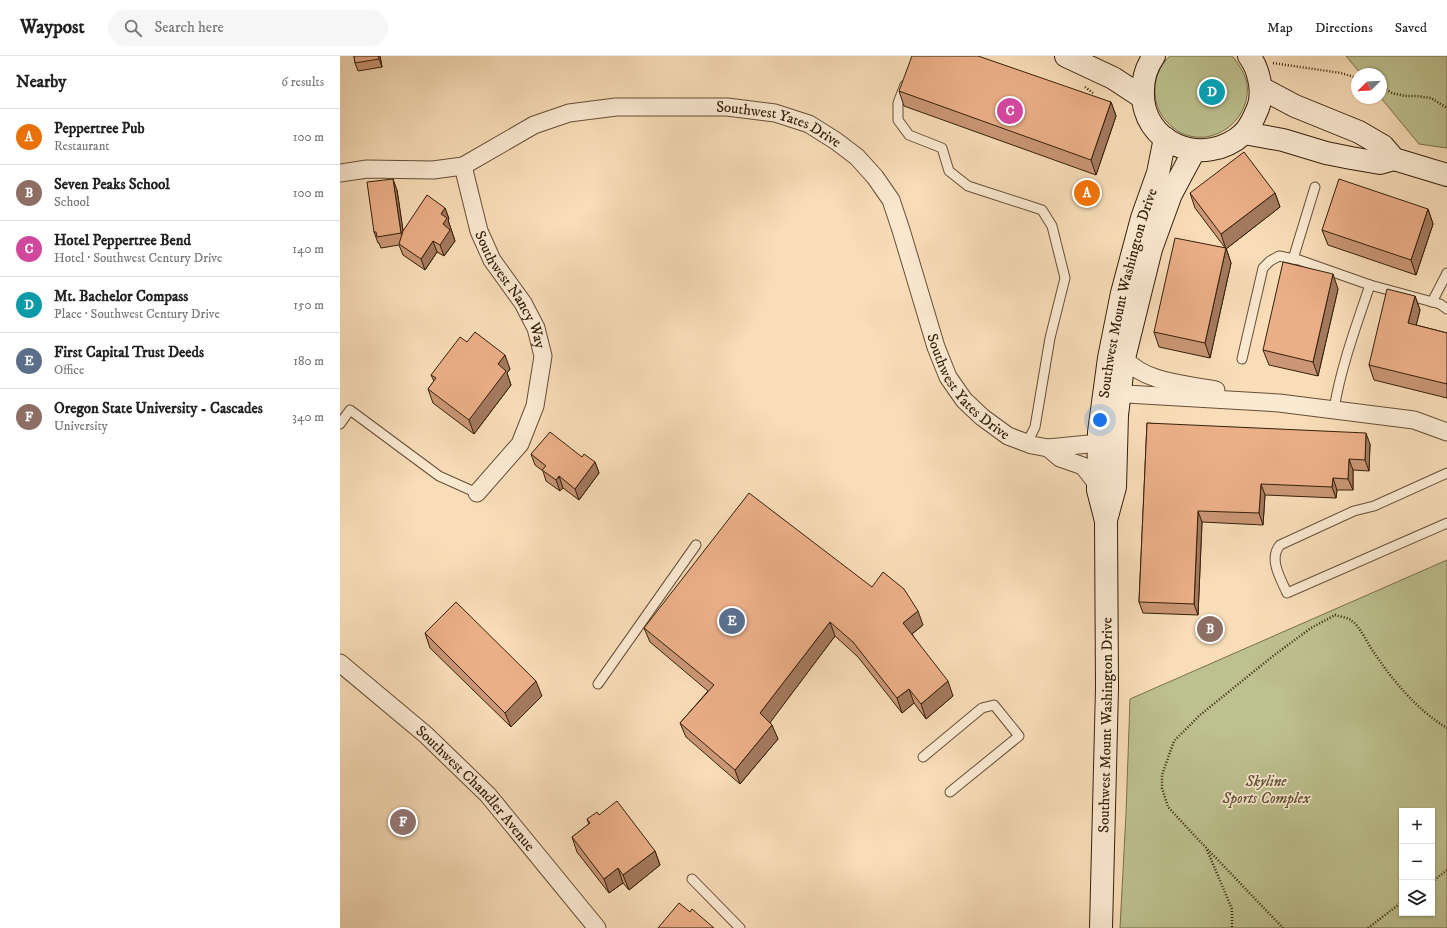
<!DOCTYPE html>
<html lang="en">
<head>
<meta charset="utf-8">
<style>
	:root { --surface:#fff; --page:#f6f6f6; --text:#222; --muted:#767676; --line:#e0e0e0; --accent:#0f766e }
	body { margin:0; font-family:"IM FELL DW Pica",serif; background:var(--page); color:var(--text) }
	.controls { position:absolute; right:12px; bottom:12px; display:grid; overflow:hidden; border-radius:0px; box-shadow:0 1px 3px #0004 }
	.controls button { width:36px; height:36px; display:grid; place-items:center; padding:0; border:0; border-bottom:1px solid var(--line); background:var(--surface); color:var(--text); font:20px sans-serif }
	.compass { position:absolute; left:1011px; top:12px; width:36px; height:36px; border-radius:50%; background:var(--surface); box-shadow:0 1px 3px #0004; rotate:246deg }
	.you { position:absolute; left:760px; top:364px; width:14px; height:14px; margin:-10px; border:3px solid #fff; border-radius:50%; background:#1a73e8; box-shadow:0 0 0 6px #1a73e833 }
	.badge { display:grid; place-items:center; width:26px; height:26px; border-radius:50%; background:var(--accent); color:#fff; font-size:13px; font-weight:700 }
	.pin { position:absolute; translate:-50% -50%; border:2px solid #fff; box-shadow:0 1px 4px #0006 }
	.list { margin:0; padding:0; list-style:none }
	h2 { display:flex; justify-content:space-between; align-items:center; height:52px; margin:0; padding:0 16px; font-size:17px }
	h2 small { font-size:13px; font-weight:400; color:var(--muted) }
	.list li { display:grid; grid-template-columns:26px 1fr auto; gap:12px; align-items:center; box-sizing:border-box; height:56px; padding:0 16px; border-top:1px solid var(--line) }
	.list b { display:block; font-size:15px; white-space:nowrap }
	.list p { margin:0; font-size:13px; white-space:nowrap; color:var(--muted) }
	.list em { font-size:13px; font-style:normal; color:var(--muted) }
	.icon { flex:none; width:22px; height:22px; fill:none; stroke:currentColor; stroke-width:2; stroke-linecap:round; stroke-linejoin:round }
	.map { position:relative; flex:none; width:1107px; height:872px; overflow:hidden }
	header { display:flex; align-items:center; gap:24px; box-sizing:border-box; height:56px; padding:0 20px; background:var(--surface); border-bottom:1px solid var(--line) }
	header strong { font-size:19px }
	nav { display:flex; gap:22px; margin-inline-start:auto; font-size:14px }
	.search { width:280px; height:36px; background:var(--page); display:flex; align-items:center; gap:10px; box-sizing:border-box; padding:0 14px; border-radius:22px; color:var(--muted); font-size:15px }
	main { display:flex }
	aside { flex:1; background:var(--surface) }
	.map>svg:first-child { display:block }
</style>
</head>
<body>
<header>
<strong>Waypost</strong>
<div class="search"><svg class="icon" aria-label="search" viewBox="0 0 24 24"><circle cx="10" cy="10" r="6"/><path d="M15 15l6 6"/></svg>Search here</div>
<nav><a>Map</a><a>Directions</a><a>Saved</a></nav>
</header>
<main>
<aside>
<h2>Nearby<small>6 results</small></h2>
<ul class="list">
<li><span class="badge" style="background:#e8710a">A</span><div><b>Peppertree Pub</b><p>Restaurant</p></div><em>100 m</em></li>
<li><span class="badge" style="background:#8d6e63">B</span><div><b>Seven Peaks School</b><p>School</p></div><em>100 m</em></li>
<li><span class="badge" style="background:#d1479c">C</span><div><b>Hotel Peppertree Bend</b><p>Hotel · Southwest Century Drive</p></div><em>140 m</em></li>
<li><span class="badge" style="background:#0f9aa8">D</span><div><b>Mt. Bachelor Compass</b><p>Place · Southwest Century Drive</p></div><em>150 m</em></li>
<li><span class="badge" style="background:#5c6f8a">E</span><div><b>First Capital Trust Deeds</b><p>Office</p></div><em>180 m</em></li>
<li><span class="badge" style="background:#8d6e63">F</span><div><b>Oregon State University - Cascades</b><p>University</p></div><em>340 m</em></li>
</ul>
</aside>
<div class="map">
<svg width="1107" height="872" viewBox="0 0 1107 872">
	<rect width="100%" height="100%" fill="#f8ddb8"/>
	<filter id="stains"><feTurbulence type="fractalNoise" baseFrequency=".005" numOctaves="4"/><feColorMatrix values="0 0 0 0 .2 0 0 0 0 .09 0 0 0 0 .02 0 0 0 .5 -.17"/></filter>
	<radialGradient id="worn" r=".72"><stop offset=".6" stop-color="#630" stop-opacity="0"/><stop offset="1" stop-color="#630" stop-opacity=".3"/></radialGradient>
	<!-- green -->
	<g fill="#bdc18f" stroke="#79704c" fill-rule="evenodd">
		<path d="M830 0H891L893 1C899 9 905 17 907 28 912 71 859 100 828 67 820 59 816 50 815 38 814 24 819 9 830 0Z"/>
		<path d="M1006 0H1107V92L1079 88 1041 42V18H1021Z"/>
		<path d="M1107 504V872H780L786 758 790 643ZM1062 755H1092V857H1062Z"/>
	</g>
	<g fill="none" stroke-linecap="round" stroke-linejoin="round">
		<!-- lane casing -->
		<g stroke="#664f36" stroke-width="11">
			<g id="lane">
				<path d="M565 29 558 47V64L569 79 602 92 609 115 628 130 702 154 712 170 725 222 710 282 695 371 687 387"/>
				<path d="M953 203 975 131"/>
				<path d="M1030 229 1100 248 1107 253"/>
				<path d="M1092 246 1107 217"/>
				<path d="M902 303 923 212 930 205 939 200 959 204 1030 229C1016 270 1001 311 994 353"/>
				<path d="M0 368 10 354 99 420 137 437"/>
				<path d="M1107 417 1034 450 1014 455 940 489C928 503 941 523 947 537L1107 467"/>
				<path d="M258 628 356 489"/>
				<path d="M583 701 642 652 654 649 679 680 610 736"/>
				<path d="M352 823 400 872"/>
			</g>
		</g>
		<!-- street casing -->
		<g stroke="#664f36" stroke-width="19">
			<g id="street">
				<path id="s1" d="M123 110 139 175 152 204 183 247 196 272 203 300 195 350 180 388 137 437"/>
				<path id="s2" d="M0 117 27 113 93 114 123 110 194 69 229 57 276 51H387L435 57 469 68 496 85 517 101 535 121 551 144 561 174 596 291 608 321 624 344 642 361 668 380 692 389 708 392 759 387"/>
				<path d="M784 302C805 327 846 328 876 334"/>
				<path d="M769 337 939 347 1074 364 1107 376"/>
				<path d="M708 392 720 402 743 410 754 424 758 434"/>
				<path id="s3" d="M0 607 86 679 148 739 257 872"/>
			</g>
		</g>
		<!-- secondary casing -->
		<g stroke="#35200a" stroke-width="24">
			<g id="secondary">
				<path d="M726 0 773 22 802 41"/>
				<path d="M814 0C807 10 803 21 803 34 800 88 864 113 903 78 910 71 914 62 918 52 924 36 919 13 909 0"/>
				<path d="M921 32 955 50 1019 76 1043 90 1054 103 1107 119"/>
				<path d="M904 77 943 84 986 97 1011 102 1040 107 1054 103"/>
				<path d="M766 464 775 431 777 359 784 302 811 193 831 138 854 95"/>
				<path id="s4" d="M761 872 767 632 766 465 758 434 759 376 769 302 782 237 802 162 818 117 825 82"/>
			</g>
		</g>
		<!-- path -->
		<g stroke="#35200a" stroke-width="2.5" stroke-dasharray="1 2" stroke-linecap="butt">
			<path d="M933 7 1001 17 1017 22"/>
			<path d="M1041 30 1052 37 1065 40H1076L1091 42 1107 52"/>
			<path d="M745 31 753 37"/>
			<path d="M867 794 892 853V872"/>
			<path d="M1092 826 1107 814"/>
			<path d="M943 872 853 778 828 751 822 732V719L834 685 860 659 933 600 971 572 995 559C1000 561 1008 561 1012 565 1021 572 1026 585 1033 595 1052 624 1077 654 1107 672"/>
			<path d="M1028 872 1062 846"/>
		</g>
		<!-- lane -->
		<use href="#lane" stroke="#fae9d1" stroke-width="9"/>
		<!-- street -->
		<use href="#street" stroke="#fae9d1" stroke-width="17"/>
		<!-- secondary -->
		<use href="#secondary" stroke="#fae9d1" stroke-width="22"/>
	</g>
	<!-- wall -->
	<g fill="#ca9675" stroke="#35200a">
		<path d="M14 0H40L42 11 18 15 15 7Z"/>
		<path d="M559 35 771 46 776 60 756 119 564 50Z"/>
		<path d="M57 134 63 175 105 152 109 163 108 164 115 185 104 200 97 196 85 214 63 199 59 189 41 192 39 187H38L34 176Z"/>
		<path d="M850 137H935L940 151 886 193 855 152Z"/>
		<path d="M1088 153 1093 168 1076 219 988 189 982 174Z"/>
		<path d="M886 192 891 207 870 302 819 291 814 276Z"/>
		<path d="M998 233 978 320 929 309 923 294Z"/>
		<path d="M1075 240 1080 254 1076 269 1107 277V342L1034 324 1029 309Z"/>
		<path d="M127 286 170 313 167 317 171 329 134 378 93 347 88 333 94 325 91 319Z"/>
		<path d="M807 367 1030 388 1029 415 1013 414V434H997L996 442 925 439 923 469 862 466 858 559 803 557 799 546Z"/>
		<path d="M191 398 242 401 255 406 259 417 239 444 223 432 220 435 206 425 203 415 195 409Z"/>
		<path d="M532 531 583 569 572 578 613 640 586 663 574 647 562 657 518 601 495 580 430 666 438 683 400 728 346 681 340 667 368 635 310 586 304 572Z"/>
		<path d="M85 577 202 640 171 671 90 592Z"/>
		<path d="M259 759 315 795 320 809 289 834 283 827 269 837 237 796 232 781 249 768 247 763Z"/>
	</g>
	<!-- shaded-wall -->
	<g fill="#a47a5f" stroke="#35200a">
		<path d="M38 0H40L42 11 39 3Z"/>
		<path d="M771 46 776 60 756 119 751 104Z"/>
		<path d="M53 123 57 134 65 188 61 177Z"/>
		<path d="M935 137 940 151 886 193 881 178Z"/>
		<path d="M105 152 109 163 108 164 115 185 104 200 100 189 103 168 101 158Z"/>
		<path d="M1088 153 1093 168 1076 219 1071 204Z"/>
		<path d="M93 185 97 196 85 214 81 203Z"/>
		<path d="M886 192 891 207 870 302 865 287Z"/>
		<path d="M993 218 998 233 978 320 973 306Z"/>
		<path d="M1075 240 1080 254 1073 282 1068 267Z"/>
		<path d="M165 299 170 313 167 317 171 329 134 378 129 364 158 308Z"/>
		<path d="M1026 377 1030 388 1029 415 1025 404Z"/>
		<path d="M1009 403 1013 414V434L1008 423Z"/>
		<path d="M255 406 259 417 239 444 235 433Z"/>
		<path d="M219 420 223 432 220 435 216 424Z"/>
		<path d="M993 422 997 434 996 442 992 431Z"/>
		<path d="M921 428 925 439 923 469 919 457Z"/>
		<path d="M858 455 862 466 858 559 854 548Z"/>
		<path d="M578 555 583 569 568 581 563 567Z"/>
		<path d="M490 566 495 580 426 672 420 657Z"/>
		<path d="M196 625 202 640 171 671 165 657Z"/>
		<path d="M608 625 613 640 586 663 581 648Z"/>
		<path d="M569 633 574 647 562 657 557 642Z"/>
		<path d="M432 669 438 683 400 728 395 714Z"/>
		<path d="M315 795 320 809 289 834 283 819Z"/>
		<path d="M278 812 283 827 269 837 264 823Z"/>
	</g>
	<!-- building -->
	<g fill="#ebaf88" stroke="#35200a">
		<path d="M14 0H38L39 3 15 7Z"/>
		<path d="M572 0H638L771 46 751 104 559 35Z"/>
		<path d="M904 96 935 137 881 178 850 137Z"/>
		<path d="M53 123 61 177 37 181 36 176H34L27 126Z"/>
		<path d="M999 123 1088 153 1071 204 982 174Z"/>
		<path d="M87 139 105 152 101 158 107 162 103 168 110 174 100 189 93 185 81 203 59 188 63 175Z"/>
		<path d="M835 182 886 192 865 287 814 276Z"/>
		<path d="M943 206 993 218 973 306 923 294Z"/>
		<path d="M1047 233 1075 240 1068 267 1107 277V328L1029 309Z"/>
		<path d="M135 276 165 299 158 308 166 315 129 364 88 333 96 322 91 319 120 281 127 286Z"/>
		<path d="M807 367 1026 377 1025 404 1009 403 1008 423 993 422 992 431 921 428 919 457 858 455 854 548 799 546Z"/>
		<path d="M210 376 242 401 244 398 255 406 235 433 219 420 216 424 202 414 206 410 191 398Z"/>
		<path d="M409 437 532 531 543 516 564 533 578 555 563 567 608 625 581 648 569 633 557 642 513 586 490 566 420 657 432 669 395 714 340 667 374 629 304 572Z"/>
		<path d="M116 546 196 625 165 657 85 577Z"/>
		<path d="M277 745 315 795 283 819 278 812 264 823 232 781 250 767 247 763 257 756 259 759Z"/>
		<path d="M339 847 350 856 352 853 374 872H318Z"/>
	</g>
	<g text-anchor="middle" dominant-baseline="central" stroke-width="3.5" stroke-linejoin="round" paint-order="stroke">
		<!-- street labels -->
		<g font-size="15" fill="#35200a" stroke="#fae9d1">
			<text stroke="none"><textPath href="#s2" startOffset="456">Southwest Yates Drive</textPath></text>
			<text stroke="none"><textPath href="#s1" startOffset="134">Southwest Nancy Way</textPath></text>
			<text stroke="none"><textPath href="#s4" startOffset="639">Southwest Mount Washington Drive</textPath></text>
			<text stroke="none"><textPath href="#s2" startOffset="804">Southwest Yates Drive</textPath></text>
			<text stroke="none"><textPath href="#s4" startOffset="203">Southwest Mount Washington Drive</textPath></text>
			<text stroke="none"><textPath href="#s3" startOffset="185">Southwest Chandler Avenue</textPath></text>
		</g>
		<!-- park labels -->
		<g font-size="15" font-style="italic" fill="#5e5032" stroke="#fae9d1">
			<text x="926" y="725">Skyline<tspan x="926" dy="17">Sports Complex</tspan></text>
		</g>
	</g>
	<rect width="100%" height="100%" filter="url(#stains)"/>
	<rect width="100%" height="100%" fill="url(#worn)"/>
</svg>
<div class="controls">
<button>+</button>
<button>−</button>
<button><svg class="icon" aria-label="layers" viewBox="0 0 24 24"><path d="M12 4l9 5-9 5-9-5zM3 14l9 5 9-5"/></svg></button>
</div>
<svg class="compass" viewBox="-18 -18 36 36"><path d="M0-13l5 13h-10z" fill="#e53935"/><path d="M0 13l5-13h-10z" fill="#767676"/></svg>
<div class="you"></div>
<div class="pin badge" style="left:747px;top:137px;background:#e8710a">A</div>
<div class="pin badge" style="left:870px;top:573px;background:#8d6e63">B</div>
<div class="pin badge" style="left:670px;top:55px;background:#d1479c">C</div>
<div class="pin badge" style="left:872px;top:36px;background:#0f9aa8">D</div>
<div class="pin badge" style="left:392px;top:565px;background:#5c6f8a">E</div>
<div class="pin badge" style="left:63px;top:766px;background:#8d6e63">F</div>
</div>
</main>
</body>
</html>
